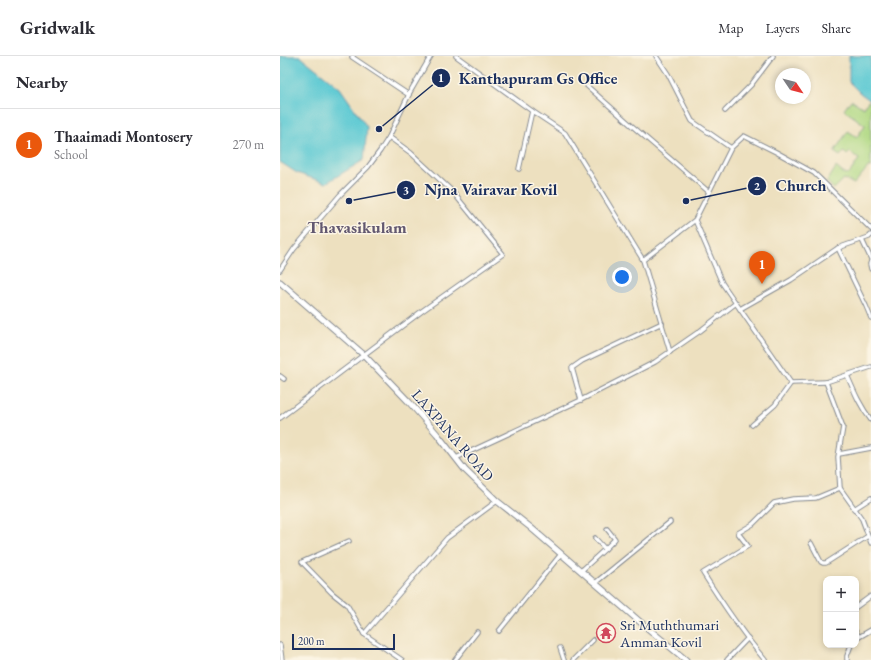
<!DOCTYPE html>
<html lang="en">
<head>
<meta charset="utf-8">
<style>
	:root { --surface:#fff; --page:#f7f7f7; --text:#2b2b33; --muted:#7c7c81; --line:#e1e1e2; --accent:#ea580c }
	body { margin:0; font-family:"EB Garamond",serif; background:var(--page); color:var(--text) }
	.controls { position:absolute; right:12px; bottom:12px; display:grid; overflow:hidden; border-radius:8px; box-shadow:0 2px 6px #0003 }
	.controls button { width:36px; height:36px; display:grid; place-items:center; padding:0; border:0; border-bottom:1px solid var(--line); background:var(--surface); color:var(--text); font:20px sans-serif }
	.compass { position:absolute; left:495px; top:12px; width:36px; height:36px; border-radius:50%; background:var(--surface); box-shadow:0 2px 6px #0003; rotate:125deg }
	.scale { position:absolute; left:12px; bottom:10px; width:103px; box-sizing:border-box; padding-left:4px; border:2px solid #1b2f5e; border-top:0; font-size:11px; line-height:14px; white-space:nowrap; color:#1b2f5e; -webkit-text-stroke:3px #fcf5e5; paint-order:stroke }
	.you { position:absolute; left:342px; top:221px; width:14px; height:14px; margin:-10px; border:3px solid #fff; border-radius:50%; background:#1a73e8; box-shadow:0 0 0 6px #1a73e833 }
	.badge { display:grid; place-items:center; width:26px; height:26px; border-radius:50%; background:var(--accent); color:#fff; font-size:13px; font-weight:700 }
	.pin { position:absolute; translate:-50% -33px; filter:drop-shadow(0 1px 2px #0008) }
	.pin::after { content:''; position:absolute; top:21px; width:14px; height:12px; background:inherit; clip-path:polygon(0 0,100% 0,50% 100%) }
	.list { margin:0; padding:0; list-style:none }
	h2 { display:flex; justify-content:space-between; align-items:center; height:52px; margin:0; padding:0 16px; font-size:17px }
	h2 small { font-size:13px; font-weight:400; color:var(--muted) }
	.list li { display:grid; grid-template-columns:26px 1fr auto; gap:12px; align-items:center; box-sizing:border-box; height:72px; padding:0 16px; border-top:1px solid var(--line) }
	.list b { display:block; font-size:15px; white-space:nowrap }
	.list p { margin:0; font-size:13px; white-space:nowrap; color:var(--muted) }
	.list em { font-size:13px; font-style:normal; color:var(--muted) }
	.map { position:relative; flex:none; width:591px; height:604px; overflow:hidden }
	header { display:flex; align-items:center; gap:24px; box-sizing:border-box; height:56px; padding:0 20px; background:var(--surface); border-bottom:1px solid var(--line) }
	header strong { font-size:19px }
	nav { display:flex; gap:22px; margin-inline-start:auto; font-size:14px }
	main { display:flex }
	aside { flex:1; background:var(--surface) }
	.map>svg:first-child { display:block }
</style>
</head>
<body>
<header>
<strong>Gridwalk</strong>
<nav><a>Map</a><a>Layers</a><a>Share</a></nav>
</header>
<main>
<aside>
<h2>Nearby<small></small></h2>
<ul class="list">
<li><span class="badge">1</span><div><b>Thaaimadi Montosery</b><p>School</p></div><em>270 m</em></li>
</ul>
</aside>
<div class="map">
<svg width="591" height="604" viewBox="0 0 591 604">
	<rect width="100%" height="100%" fill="#fcf5e5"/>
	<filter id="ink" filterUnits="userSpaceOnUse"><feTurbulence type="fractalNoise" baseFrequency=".025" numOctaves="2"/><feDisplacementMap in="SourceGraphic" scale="8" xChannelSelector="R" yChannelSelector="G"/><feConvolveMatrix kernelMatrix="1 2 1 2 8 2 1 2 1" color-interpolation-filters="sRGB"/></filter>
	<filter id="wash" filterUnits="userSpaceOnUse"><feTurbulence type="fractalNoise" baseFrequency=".012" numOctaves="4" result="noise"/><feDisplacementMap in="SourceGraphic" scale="16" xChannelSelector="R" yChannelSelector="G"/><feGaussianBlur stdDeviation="0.9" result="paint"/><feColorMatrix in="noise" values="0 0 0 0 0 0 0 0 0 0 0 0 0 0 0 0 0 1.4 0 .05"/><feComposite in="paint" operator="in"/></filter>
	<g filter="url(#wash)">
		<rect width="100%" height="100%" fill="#ede0bf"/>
		<!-- green -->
		<path fill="#afd882" stroke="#658470" d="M571 44 584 52 588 45 591 47V111L589 110 574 128 564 123 554 133 547 126 556 111 563 117 569 118 579 103 570 96 567 99 564 96 560 100 554 96 568 75 577 81 585 69 564 54Z"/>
		<!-- water -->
		<g fill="#5cc9d3" stroke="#3c7c98">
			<path d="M0 0H20L60 32 87 71 84 104 46 127 17 117 0 106Z"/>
			<path d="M569 0H591V45L580 37 569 26Z"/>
		</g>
	</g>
	<g filter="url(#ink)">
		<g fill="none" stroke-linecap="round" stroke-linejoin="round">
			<!-- street casing -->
			<g stroke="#84888e" stroke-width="5.5">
				<g id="street">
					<path d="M73 0 72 1 129 39"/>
					<path d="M176 0 252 55 285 77 363 204 415 164 451 92 412 65 388 18 376 0"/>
					<path d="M307 30 351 69 429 136"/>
					<path d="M445 55 471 29 493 0"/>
					<path d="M451 92 464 80 496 96 534 117 591 173"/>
					<path d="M239 113 252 55"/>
					<path d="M415 164 442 227 511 327 546 326"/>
					<path d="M582 184 591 203"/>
					<path d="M558 192 586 250 591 262"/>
					<path d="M363 204 390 296"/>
					<path d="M591 205 590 208 591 213"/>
					<path d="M0 214 14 193 60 139 88 111 100 95 109 81 130 36 151 0"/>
					<path d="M460 253 511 224 558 192 589 181 591 179"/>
					<path d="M567 319C574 335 580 350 591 364"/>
					<path d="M0 320 4 323"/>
					<path d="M301 344 292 312 302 305 382 267"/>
					<path d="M0 362 142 255 223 198 172 135 131 97 109 81"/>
					<path d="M472 369 495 349 511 327"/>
					<path d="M559 398 591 392"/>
					<path d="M176 402 301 344 375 306 420 275 456 247"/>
					<path d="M560 432 582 463 591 487"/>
					<path d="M574 453 591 442"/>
					<path d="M69 485 22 506 52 537 67 549 84 578 122 604"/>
					<path d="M531 487 541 506 543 507H546L588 480"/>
					<path d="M325 493 335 483 327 473"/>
					<path d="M301 515 325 493 315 482"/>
					<path d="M315 527 390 466"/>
					<path d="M576 551 591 540"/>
					<path d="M219 575 281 498"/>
					<path d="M576 576 579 581 576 583"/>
					<path d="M84 578 167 482 217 445"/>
					<path d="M579 581 591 574"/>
					<path d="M0 589 2 604"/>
					<path d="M280 592 284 604"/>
					<path d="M175 604 197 576"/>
					<path d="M293 604 313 584"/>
					<path d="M447 604 468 582"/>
					<path d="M485 604C462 577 442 547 423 517L468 490 458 477 473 468 494 447 513 443 536 442 560 432 558 401 563 371 546 326 591 311"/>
					<path d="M567 604V600L571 589"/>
				</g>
			</g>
			<!-- secondary casing -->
			<g stroke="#84888e" stroke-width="7">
				<path id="secondary" d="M0 226 84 299 129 346 157 378 185 414 217 445 250 471 359 565 406 604"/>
			</g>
			<!-- street -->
			<use href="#street" stroke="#fff" stroke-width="3.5"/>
			<!-- secondary -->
			<use href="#secondary" stroke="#fff" stroke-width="5"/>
		</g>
	</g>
	<!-- icons -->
	<defs>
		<g id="temple-ring" transform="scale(1)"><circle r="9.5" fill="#fcf5e5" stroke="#d1495b" stroke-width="1.5"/><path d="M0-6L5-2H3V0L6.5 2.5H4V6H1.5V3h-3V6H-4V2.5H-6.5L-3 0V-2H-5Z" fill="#d1495b"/></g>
	</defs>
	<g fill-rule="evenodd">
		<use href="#temple-ring" x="326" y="577"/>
	</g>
	<g text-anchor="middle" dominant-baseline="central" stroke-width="3" stroke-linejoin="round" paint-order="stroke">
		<!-- street labels -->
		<g font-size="15" fill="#1b2f5e" stroke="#fcf5e5">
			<text transform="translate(173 379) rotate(49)">LAXPANA ROAD</text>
		</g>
		<!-- poi labels -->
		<g font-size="15" fill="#1b2f5e" stroke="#fcf5e5" text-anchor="start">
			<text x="340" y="568">Sri Muththumari<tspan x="340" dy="17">Amman Kovil</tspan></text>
		</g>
		<!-- quarter labels -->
		<g font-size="17" font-weight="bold" fill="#625870" stroke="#fcf5e5">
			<text x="77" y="171">Thavasikulam</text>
		</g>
	</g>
	<!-- callouts -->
	<path fill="none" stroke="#1b2f5e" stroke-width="1.5" d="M99 73L161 22M406 145L477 130M69 145L126 134"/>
	<g fill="#1b2f5e" stroke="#fcf5e5" stroke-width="1.5">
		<circle cx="99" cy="73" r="4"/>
		<circle cx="406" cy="145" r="4"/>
		<circle cx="69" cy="145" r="4"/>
		<circle cx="161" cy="22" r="10"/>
		<circle cx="477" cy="130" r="10"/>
		<circle cx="126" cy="134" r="10"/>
	</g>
	<g font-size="12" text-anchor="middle" font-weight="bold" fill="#fff">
		<text x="161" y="26">1</text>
		<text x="477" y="134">2</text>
		<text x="126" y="138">3</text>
	</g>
	<g font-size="16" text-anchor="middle" font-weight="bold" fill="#1b2f5e" stroke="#fcf5e5" stroke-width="3" stroke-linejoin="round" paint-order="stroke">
		<text x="258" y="28">Kanthapuram Gs Office</text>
		<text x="521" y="135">Church</text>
		<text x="211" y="139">Njna Vairavar Kovil</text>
	</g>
</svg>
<div class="controls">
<button>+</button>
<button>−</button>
</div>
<svg class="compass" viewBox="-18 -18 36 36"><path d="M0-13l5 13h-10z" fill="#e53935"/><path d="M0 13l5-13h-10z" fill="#7c7c81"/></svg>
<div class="scale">200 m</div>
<div class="you"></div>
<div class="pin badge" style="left:482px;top:228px">1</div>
</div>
</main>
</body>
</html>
